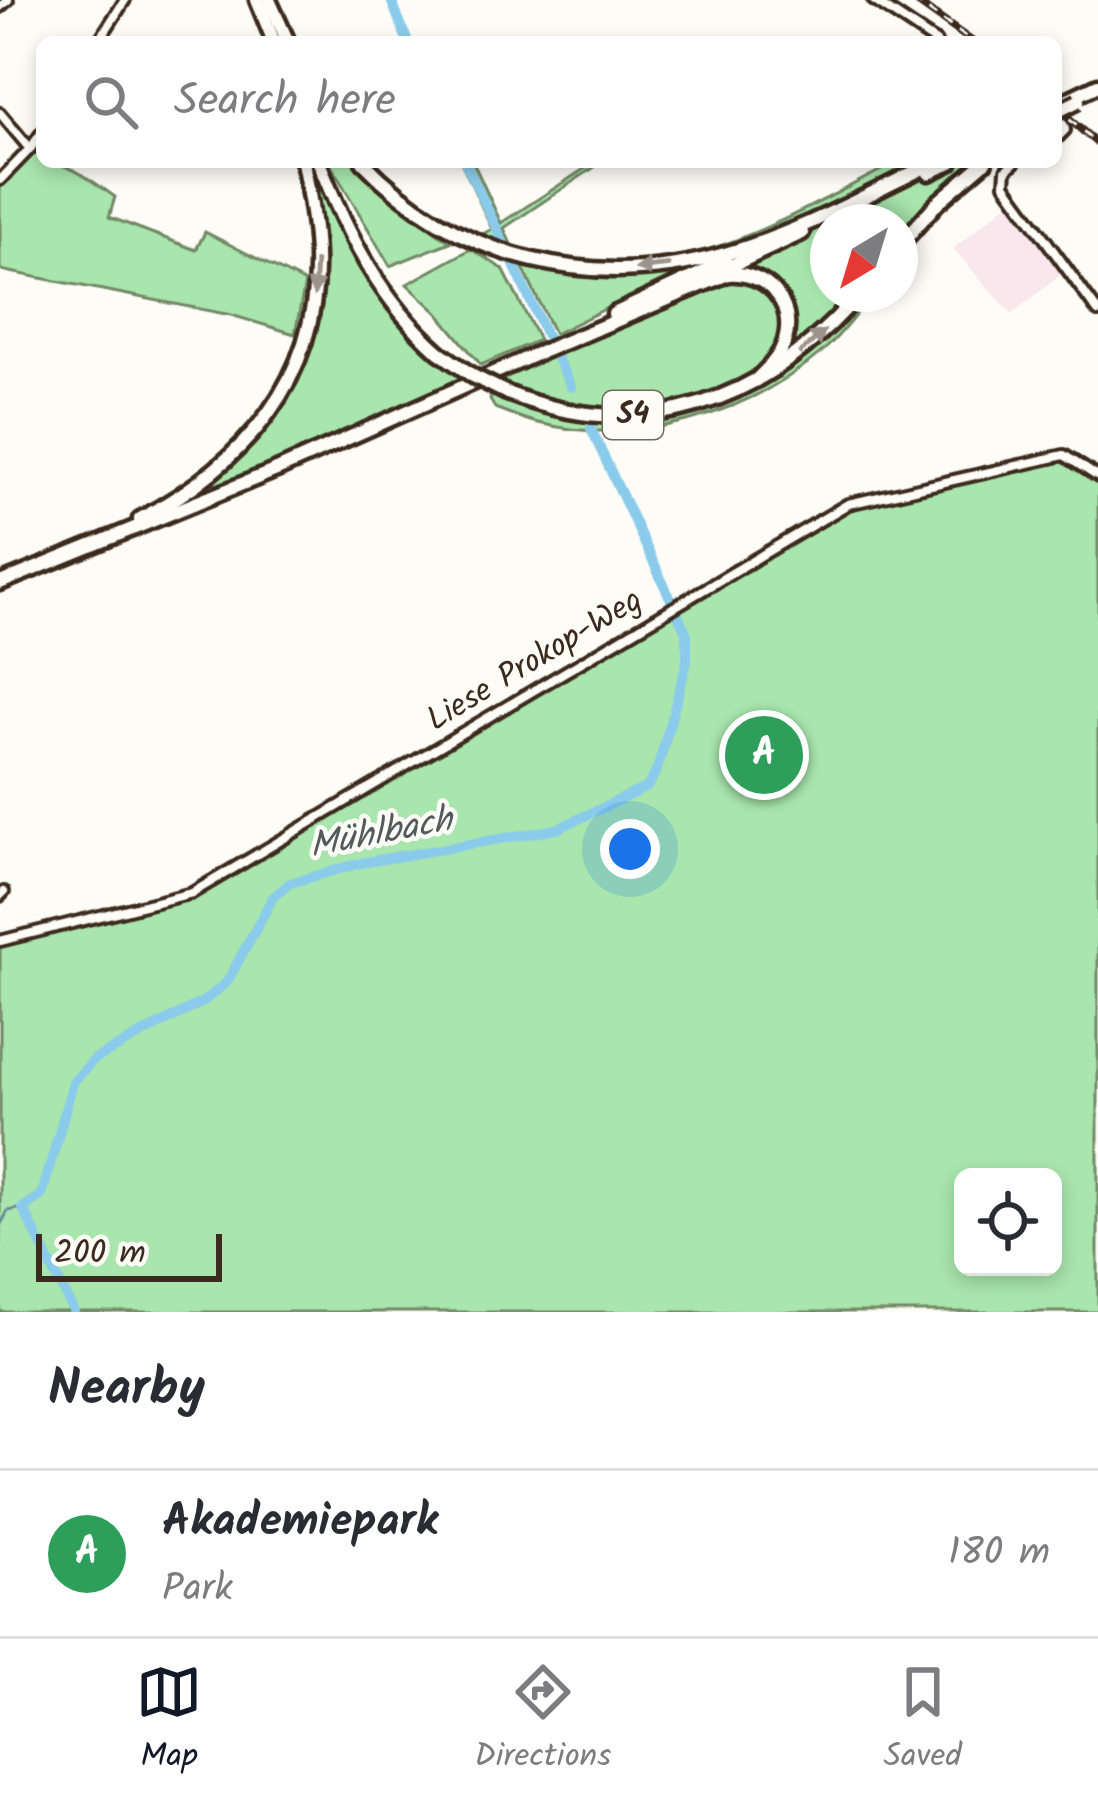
<!DOCTYPE html>
<html lang="en">
<head>
<meta charset="utf-8">
<style>
	:root { --surface:#fff; --page:#f7f7f7; --text:#2b2b33; --muted:#7c7c81; --line:#e1e1e2; --accent:#111827 }
	body { margin:0; font-family:Kalam,sans-serif; background:var(--page); color:var(--text) }
	.controls { position:absolute; right:36px; bottom:36px; display:grid; overflow:hidden; border-radius:18px; box-shadow:0 6px 18px #0003 }
	.controls button { width:108px; height:108px; display:grid; place-items:center; padding:0; border:0; border-bottom:3px solid var(--line); background:var(--surface); color:var(--text); font:60px sans-serif }
	.compass { position:absolute; left:810px; top:204px; width:108px; height:108px; border-radius:50%; background:var(--surface); box-shadow:0 6px 18px #0003; rotate:218deg }
	.scale { position:absolute; left:36px; bottom:30px; width:186px; box-sizing:border-box; padding-left:12px; border:6px solid #3b2a1e; border-top:0; font-size:33px; line-height:42px; white-space:nowrap; color:#3b2a1e; -webkit-text-stroke:9px #fdfcf7; paint-order:stroke }
	.you { position:absolute; left:630px; top:849px; width:42px; height:42px; margin:-30px; border:9px solid #fff; border-radius:50%; background:#1a73e8; box-shadow:0 0 0 18px #1a73e833 }
	.badge { display:grid; place-items:center; width:78px; height:78px; border-radius:50%; background:var(--accent); color:#fff; font-size:39px; font-weight:700 }
	.pin { position:absolute; translate:-50% -50%; border:6px solid #fff; box-shadow:0 3px 12px #0006 }
	.list { margin:0; padding:0; list-style:none }
	h2 { display:flex; justify-content:space-between; align-items:center; height:156px; margin:0; padding:0 48px; font-size:51px }
	h2 small { font-size:39px; font-weight:400; color:var(--muted) }
	.list li { display:grid; grid-template-columns:78px 1fr auto; gap:36px; align-items:center; box-sizing:border-box; height:168px; padding:0 48px; border-top:3px solid var(--line) }
	.list b { display:block; font-size:45px; white-space:nowrap }
	.list p { margin:0; font-size:39px; white-space:nowrap; color:var(--muted) }
	.list em { font-size:39px; font-style:normal; color:var(--muted) }
	.icon { flex:none; width:66px; height:66px; fill:none; stroke:currentColor; stroke-width:2; stroke-linecap:round; stroke-linejoin:round }
	.map { position:relative; flex:none; width:1098px; height:1312px; overflow:hidden }
	.search { position:absolute; background:var(--surface); box-shadow:0 6px 18px #0003; left:36px; right:36px; top:36px; height:132px; display:flex; align-items:center; gap:30px; box-sizing:border-box; padding:0 42px; border-radius:18px; color:var(--muted); font-size:45px }
	.sheet { height:324px; background:var(--surface) }
	nav { display:flex; justify-content:space-around; align-items:center; box-sizing:border-box; height:168px; border-top:3px solid var(--line); background:var(--surface); font-size:33px; color:var(--muted) }
	nav a { display:grid; justify-items:center; gap:6px }
	nav .on { color:var(--accent) }
	.map>svg:first-child { display:block }
</style>
</head>
<body>
<div class="map">
<svg width="1098" height="1312" viewBox="0 0 1098 1312">
	<rect width="100%" height="100%" fill="#fdfcf7"/>
	<filter id="ink" filterUnits="userSpaceOnUse"><feTurbulence type="fractalNoise" baseFrequency=".00833" numOctaves="2"/><feDisplacementMap in="SourceGraphic" scale="24" xChannelSelector="R" yChannelSelector="G"/><feConvolveMatrix kernelMatrix="1 2 1 2 8 2 1 2 1" color-interpolation-filters="sRGB"/></filter>
	<g filter="url(#ink)">
		<!-- built -->
		<path fill="#f8e7ec" d="M1012 200 1063 273 1012 314 953 249Z"/>
		<!-- green -->
		<g fill="#a8e6ad" stroke="#728866" stroke-width="3" fill-rule="evenodd">
			<path d="M35 149 42 153V162C70 162 92 181 115 197L109 217 196 250 205 232 305 283 295 334 231 315 0 270V185Z"/>
			<path d="M303 162H319L356 246 436 357 474 383 176 512 170 502 212 473 291 376 314 297Z"/>
			<path d="M329 162H354L387 196 450 242 390 266Z"/>
			<path d="M461 162H473L501 223 595 162H602L504 228 513 249 479 236 492 229Z"/>
			<path d="M897 162H922L755 240 696 258 695 254C765 234 831 195 897 162Z"/>
			<path d="M952 162H985L900 245V222H828V294H859L828 328 731 393 643 415 540 405 487 377Z"/>
			<path d="M471 249 503 269 539 340 481 365 438 313 407 284Z"/>
			<path d="M522 266 571 276 609 279 680 272 554 334Z"/>
			<path d="M863 294H872C857 313 842 334 824 350 747 416 638 447 538 423 524 420 509 413 495 408L490 400 493 394C597 436 699 430 792 364 799 359 806 352 814 347 826 339 818 349 829 338 841 324 852 308 863 294Z"/>
			<path d="M1065 458 1098 481V1312H0V944L191 897 853 504ZM963 1177H1053V1267H963Z"/>
		</g>
		<g fill="none" stroke-linecap="round" stroke-linejoin="round">
			<!-- stream -->
			<path stroke="#6a8b99" stroke-width="3" d="M0 1226 8 1211 23 1208"/>
			<!-- river -->
			<g stroke="#8acbeb" stroke-width="10">
				<path d="M391 0 408 42"/>
				<path d="M465 162 506 248"/>
				<path d="M513 263 546 335"/>
				<path d="M556 356 571 387"/>
				<path d="M74 1312 23 1208 42 1195 73 1082 93 1060 204 1001 227 982 273 897 290 883 361 863 557 829 647 787 657 770 687 662V634L591 429"/>
			</g>
			<!-- minor casing -->
			<g stroke="#3b2a1e" stroke-width="16">
				<g id="minor">
					<path d="M873 0 936 42"/>
					<path d="M0 7 8 0"/>
					<path d="M98 42 125 0"/>
					<path d="M0 113 30 149"/>
					<path d="M1056 114 1062 120 1065 130 1056 139"/>
					<path d="M1015 162 1006 170 1005 184 1098 312"/>
					<path d="M0 180 30 149 42 132"/>
					<path d="M0 896 4 892"/>
					<path d="M0 941 192 893 848 504 1064 455 1098 477"/>
				</g>
			</g>
			<!-- highway casing -->
			<g stroke="#3b2a1e" stroke-width="21">
				<g id="highway">
					<path d="M257 0 274 42"/>
					<path d="M269 0 288 42"/>
					<path d="M1056 105 1098 85"/>
					<path d="M319 162C346 233 381 301 439 352"/>
					<path d="M363 162C459 261 593 292 725 254 798 233 867 195 935 162"/>
					<path d="M929 173 951 162"/>
					<path d="M900 245 937 203 985 162"/>
					<path d="M722 270 802 233"/>
					<path d="M614 314 726 262"/>
					<path d="M507 393C644 447 765 402 859 294"/>
					<path d="M140 519C244 464 320 379 316 255 315 223 309 193 303 162"/>
					<path d="M0 583 279 469 534 355 728 274C765 271 796 302 785 341 780 357 767 369 756 380"/>
				</g>
			</g>
			<!-- minor -->
			<use href="#minor" stroke="#fdfcf7" stroke-width="8"/>
			<!-- highway -->
			<use href="#highway" stroke="#fdfcf7" stroke-width="12"/>
			<!-- rail casing -->
			<g stroke="#3b2a1e" stroke-width="8">
				<g id="rail">
					<path d="M914 0 973 42"/>
					<path d="M1056 108 1098 144"/>
				</g>
			</g>
			<!-- rail -->
			<use href="#rail" stroke="#fdfcf7" stroke-width="3" stroke-dasharray="9" stroke-linecap="butt"/>
			<!-- highway-bridge casing -->
			<g stroke="#3b2a1e" stroke-width="21" stroke-linecap="butt">
				<g id="highway-bridge">
					<path d="M1056 112 1078 101"/>
					<path d="M439 352 473 376 507 393"/>
				</g>
			</g>
			<!-- highway-bridge -->
			<use href="#highway-bridge" stroke="#fdfcf7" stroke-width="12"/>
		</g>
		<!-- one-way arrows -->
		<defs><path id="oneway-solid" d="M-6-.8H1V-3.2L6.5 0L1 3.2V.8H-6Z" transform="scale(3)"/></defs>
		<g fill="#9c938a">
			<use href="#oneway-solid" transform="translate(653 267) rotate(174)"/>
			<use href="#oneway-solid" transform="translate(315 278) rotate(93)"/>
			<use href="#oneway-solid" transform="translate(812 342) rotate(-42)"/>
		</g>
	</g>
	<g text-anchor="middle" dominant-baseline="central" stroke-width="9" stroke-linejoin="round" paint-order="stroke">
		<!-- shield labels -->
		<rect fill="#fdfcf7" stroke="#75695f" stroke-width="3" x="603" y="391" width="60" height="48" rx="9"/>
		<g font-size="30" font-weight="bold" fill="#3b2a1e">
			<text x="633" y="415">S4</text>
		</g>
		<!-- street labels -->
		<g font-size="33" fill="#3b2a1e" stroke="#fdfcf7">
			<text transform="translate(535 661) rotate(-31)">Liese Prokop-Weg</text>
		</g>
		<!-- water labels -->
		<g font-size="36" font-style="italic" fill="#535a5c" stroke="#fdfcf7">
			<text transform="translate(381 834) rotate(-11)">Mühlbach</text>
		</g>
	</g>
</svg>
<div class="controls">
<button><svg class="icon" aria-label="locate" viewBox="0 0 24 24"><circle cx="12" cy="12" r="6"/><path d="M12 2v4M12 18v4M2 12h4M18 12h4"/></svg></button>
</div>
<svg class="compass" viewBox="-18 -18 36 36"><path d="M0-13l5 13h-10z" fill="#e53935"/><path d="M0 13l5-13h-10z" fill="#7c7c81"/></svg>
<div class="scale">200 m</div>
<div class="you"></div>
<div class="pin badge" style="left:764px;top:755px;background:#2e9e5b">A</div>
<div class="search"><svg class="icon" aria-label="search" viewBox="0 0 24 24"><circle cx="10" cy="10" r="6"/><path d="M15 15l6 6"/></svg>Search here</div>
</div>
<section class="sheet">
<h2>Nearby<small></small></h2>
<ul class="list">
<li><span class="badge" style="background:#2e9e5b">A</span><div><b>Akademiepark</b><p>Park</p></div><em>180 m</em></li>
</ul>
</section>
<nav>
<a class="on"><svg class="icon" aria-label="map" viewBox="0 0 24 24"><path d="M3 6l6-2 6 2 6-2v14l-6 2-6-2-6 2zM9 4v14M15 6v14"/></svg>Map</a>
<a><svg class="icon" aria-label="directions" viewBox="0 0 24 24"><path d="M12 3l9 9-9 9-9-9zM9 14v-3h6M13 9l2 2-2 2"/></svg>Directions</a>
<a><svg class="icon" aria-label="saved" viewBox="0 0 24 24"><path d="M7 4h10v16l-5-4-5 4z"/></svg>Saved</a>
</nav>
</body>
</html>
